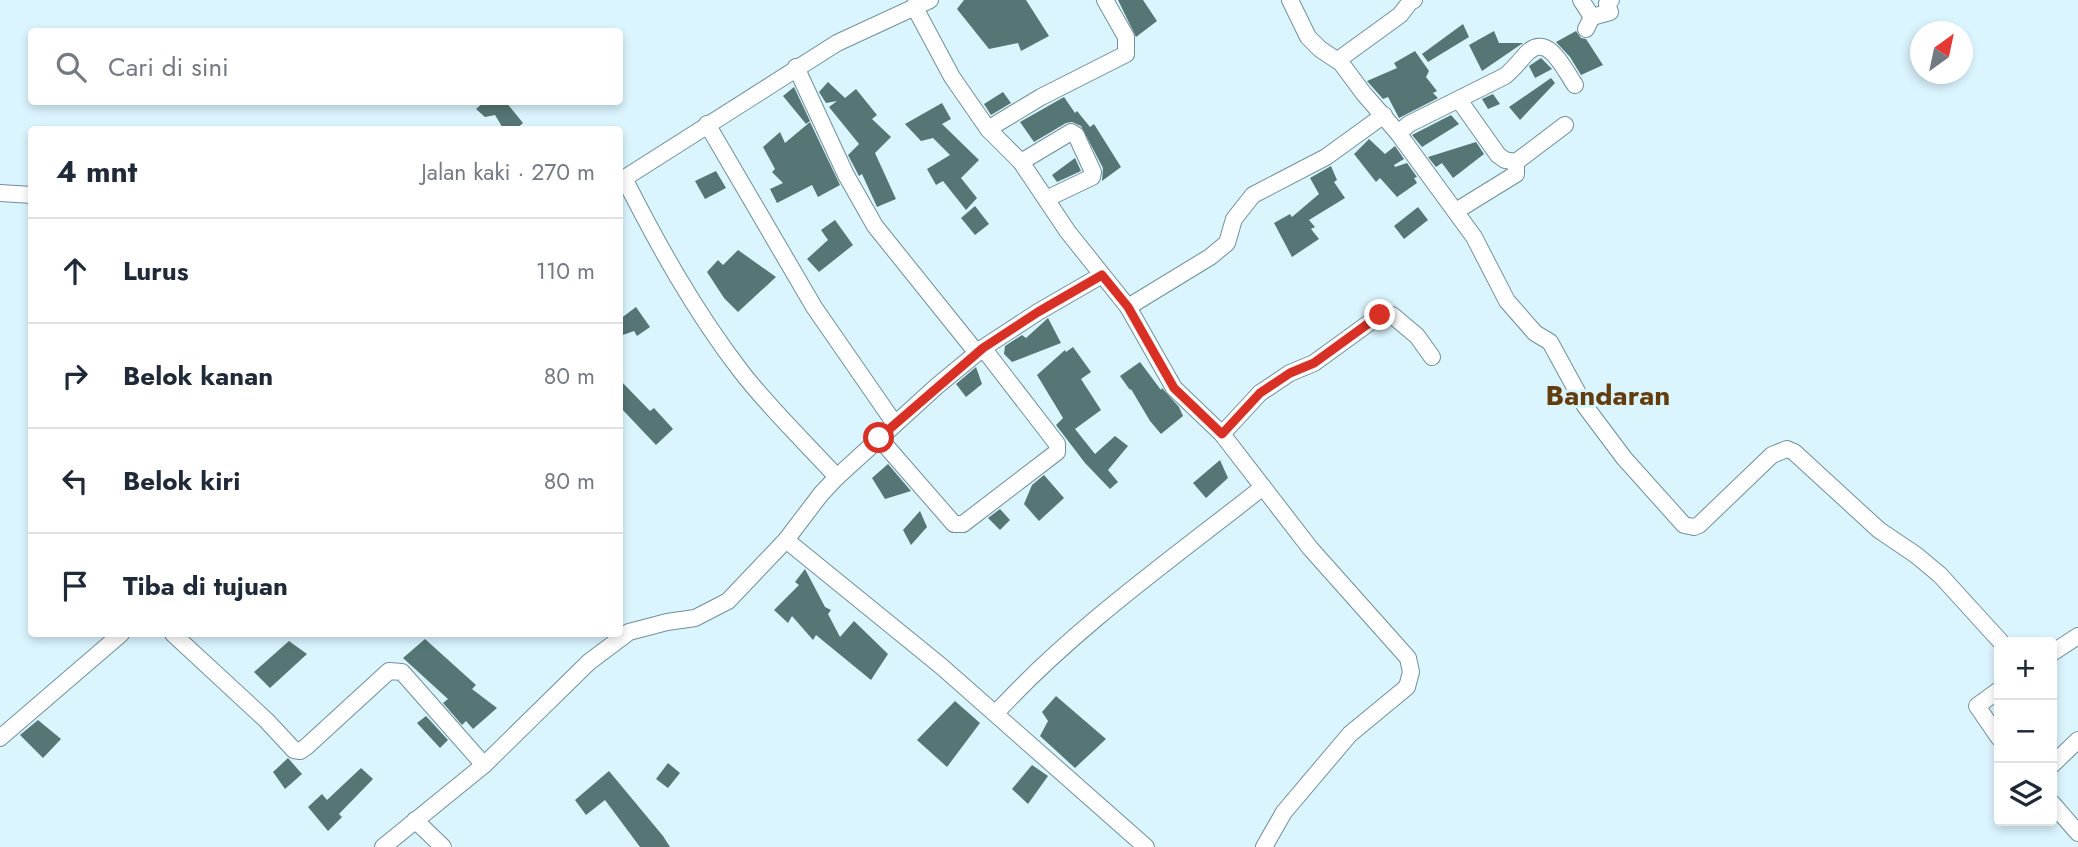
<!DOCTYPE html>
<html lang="id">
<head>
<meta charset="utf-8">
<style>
	:root { --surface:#fff; --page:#f2f2f3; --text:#1f2937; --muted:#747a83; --line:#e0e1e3 }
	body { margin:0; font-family:Jost,sans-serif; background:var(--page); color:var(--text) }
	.controls { position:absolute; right:21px; bottom:21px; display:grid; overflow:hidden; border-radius:7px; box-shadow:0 4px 10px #0003 }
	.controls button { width:63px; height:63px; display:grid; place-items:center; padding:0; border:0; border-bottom:2px solid var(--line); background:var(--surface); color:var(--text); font:35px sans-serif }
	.compass { position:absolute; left:1910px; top:21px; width:63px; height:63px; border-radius:50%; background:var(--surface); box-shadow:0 4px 10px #0003; rotate:33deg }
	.stop { position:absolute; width:21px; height:21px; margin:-16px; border:5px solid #d93025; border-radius:50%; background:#fff }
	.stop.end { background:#d93025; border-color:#fff; box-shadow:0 2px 7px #0008 }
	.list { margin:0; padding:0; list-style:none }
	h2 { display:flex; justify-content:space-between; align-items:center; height:91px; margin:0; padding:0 28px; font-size:30px }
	h2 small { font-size:23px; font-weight:400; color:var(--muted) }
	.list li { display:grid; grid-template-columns:46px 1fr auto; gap:21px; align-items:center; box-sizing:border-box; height:105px; padding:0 28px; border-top:2px solid var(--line) }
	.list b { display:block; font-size:26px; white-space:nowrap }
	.list em { font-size:23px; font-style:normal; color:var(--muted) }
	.icon { flex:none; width:38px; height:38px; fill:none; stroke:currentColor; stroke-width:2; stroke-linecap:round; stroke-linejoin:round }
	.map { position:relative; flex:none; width:2078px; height:847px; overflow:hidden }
	.search { position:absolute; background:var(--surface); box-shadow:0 4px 10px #0003; left:28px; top:28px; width:595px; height:77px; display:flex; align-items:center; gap:18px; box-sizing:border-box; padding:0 24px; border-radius:7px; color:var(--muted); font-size:26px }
	.panel { position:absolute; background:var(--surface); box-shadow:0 4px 10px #0003; left:28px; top:126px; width:595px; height:511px; border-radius:7px }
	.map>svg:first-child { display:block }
</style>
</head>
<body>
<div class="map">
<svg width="2078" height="847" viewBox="0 0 2078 847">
	<rect width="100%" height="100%" fill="#dbf5ff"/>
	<!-- building -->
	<g fill="#557674">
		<path d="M964 0H1026L1049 36 1021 51 1018 43 989 49 957 9Z"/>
		<path d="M1118 0H1143L1157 21 1136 37Z"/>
		<path d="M1463 24 1469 37 1428 62 1422 54Z"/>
		<path d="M1494 31 1499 43H1523L1482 71 1469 45Z"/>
		<path d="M1576 31 1581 38 1586 39 1603 65 1581 75 1570 57 1556 42Z"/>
		<path d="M1415 51 1429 71 1426 77 1437 91 1433 93 1438 98 1399 118 1388 97 1383 99 1367 81 1397 68 1394 63Z"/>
		<path d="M1541 58 1552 69 1535 78 1529 66Z"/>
		<path d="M1551 78 1555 83 1520 120 1509 107Z"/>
		<path d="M828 82 845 98 856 89 877 115 872 119 891 137 875 153 896 199 877 207 862 174 859 176 848 155 859 144 829 107 837 101 826 103 819 92Z"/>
		<path d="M794 87 810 121 806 124 783 96Z"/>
		<path d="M1003 92 1011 103 991 115 984 104Z"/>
		<path d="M1493 94 1500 104 1488 109 1482 99Z"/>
		<path d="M1064 97 1075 113 1077 111 1090 127 1094 124 1121 167 1102 181 1103 168 1081 126 1072 122 1066 123 1034 142 1020 122Z"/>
		<path d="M484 102H506L523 123 515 130H504L495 115 485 117 476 109Z"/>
		<path d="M942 103 951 119 942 124 979 160 961 178 977 198 966 210 943 181 936 185 927 169 950 155 933 138 921 141 905 124Z"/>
		<path d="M1451 115 1459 124 1422 147 1412 135Z"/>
		<path d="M810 122 840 185 818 197 812 185 777 203 770 189 783 183 772 172 775 169 763 147 780 132 785 143Z"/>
		<path d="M1369 139 1385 154 1395 146 1404 159 1394 165 1395 167 1407 163 1417 177 1414 178 1417 183 1397 197 1380 178 1376 182 1354 154Z"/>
		<path d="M1476 142 1484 154 1453 178 1442 163 1436 167 1428 157Z"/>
		<path d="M1075 158 1081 171 1057 182 1052 175Z"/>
		<path d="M1331 166 1337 180 1334 182 1345 198 1309 220 1315 227 1311 229 1319 239 1292 257 1274 223 1290 214 1292 217 1319 194 1310 178Z"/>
		<path d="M716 171 726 188 705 199 695 181Z"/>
		<path d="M975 206 989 224 975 235 961 218Z"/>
		<path d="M1418 207 1428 220 1404 239 1394 226Z"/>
		<path d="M835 220 853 245 819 272 807 259 828 240 821 230Z"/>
		<path d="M738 250 776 277 738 312 724 298 707 272 718 260 723 265Z"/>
		<path d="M636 307 650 327 637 336 634 331 620 336V319Z"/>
		<path d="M1048 318 1061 343 1012 362 1004 354 1005 346 1022 335 1026 338Z"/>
		<path d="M1073 347 1091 372 1081 379 1101 410 1075 429 1095 454 1115 436 1128 446 1108 470 1118 482 1110 489 1085 463 1056 425 1063 418 1037 375 1065 350 1066 352Z"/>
		<path d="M1140 362 1161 390 1162 388 1179 407 1183 416 1161 434 1150 421 1131 389 1130 390 1120 376Z"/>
		<path d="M976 367 982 384 966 397 956 384Z"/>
		<path d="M620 380 650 411 654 408 673 429 656 445 620 407Z"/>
		<path d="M1220 460 1228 478 1206 498 1193 483Z"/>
		<path d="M888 464 911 491 885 499 872 478Z"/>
		<path d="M1044 475 1064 498 1039 521 1024 504 1032 485Z"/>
		<path d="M1000 509 1010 520 1000 530 988 518Z"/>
		<path d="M920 511 927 527 911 545 903 530Z"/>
		<path d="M805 569 825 607 831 610 828 614 840 637 854 621 888 654 871 680 816 635 813 640 792 616 788 623 774 610 799 585 795 582Z"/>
		<path d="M425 639 476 685 472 689 497 708 473 729 466 721 462 725 443 703 448 699 403 658Z"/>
		<path d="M289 641 307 654 270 688 254 672Z"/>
		<path d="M1056 696 1106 739 1075 768 1040 736 1048 721 1042 712Z"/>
		<path d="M955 701 980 723 947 767 917 740Z"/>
		<path d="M426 716 448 740 440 748 417 723Z"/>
		<path d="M38 720 61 739 43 758 20 735Z"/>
		<path d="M288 758 302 774 285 789 273 772Z"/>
		<path d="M668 763 680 773 668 788 656 779Z"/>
		<path d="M1032 765 1048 776 1028 804 1012 789Z"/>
		<path d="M361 768 373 779 339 814 342 817 328 831 308 807 322 794 327 800Z"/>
		<path d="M609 771 663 836 670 847H640L605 800 586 815 575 800Z"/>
	</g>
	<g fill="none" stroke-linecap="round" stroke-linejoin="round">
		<!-- minor casing -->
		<g stroke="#708f9a" stroke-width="18">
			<g id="minor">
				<path d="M1290 0 1308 37 1320 49 1341 63 1364 94 1398 133 1409 124 1505 76C1514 69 1520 60 1528 52 1549 33 1565 71 1575 85"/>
				<path d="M1581 0 1592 17 1586 29"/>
				<path d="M914 6 952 77 988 129 1021 162 1068 232 1128 307 1174 388 1222 434 1310 548 1408 658 1411 672 1407 687 1350 734 1284 812 1264 847"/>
				<path d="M1592 17 1610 12 1607 4 1611 0"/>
				<path d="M1338 60 1400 15 1410 2 1414 0"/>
				<path d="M796 67 846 175 875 226 977 353"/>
				<path d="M1459 100 1498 155 1505 160 1516 162 1565 125"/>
				<path d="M707 124 814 307 895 424"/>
				<path d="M988 129 1041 97 1126 54V37L1105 0"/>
				<path d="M1398 133 1474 237 1507 301 1535 333 1550 342 1585 406 1624 458 1684 525 1694 527 1699 525 1772 455 1787 449 1794 452 1879 530 1916 555 1940 575 2001 642"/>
				<path d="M1021 162 1071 132 1076 135 1093 172 1092 177 1046 199"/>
				<path d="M624 178C658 245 694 310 740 370 769 408 805 442 837 477"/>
				<path d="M620 181 837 43 930 0"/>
				<path d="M0 193 32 195"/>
				<path d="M1456 211 1516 174V162"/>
				<path d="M1128 307 1210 257 1227 243 1234 219 1253 195 1326 157 1384 115"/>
				<path d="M1222 434 1260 393 1290 373 1314 363 1380 315H1392L1417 336 1432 357"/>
				<path d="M879 438 954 524H963L1057 452V444L983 348"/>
				<path d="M786 540 941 666 1146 847"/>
				<path d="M173 634 266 720 294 750 300 751 306 747 389 671 402 672 484 765"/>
				<path d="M2052 653 2078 636"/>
				<path d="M1999 690 1977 706 1999 738"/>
				<path d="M996 713C1075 627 1172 559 1263 487"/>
				<path d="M0 738 121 634"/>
				<path d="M2052 765 2078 740"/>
				<path d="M2052 803 2078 833"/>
				<path d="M415 820 443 847"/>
				<path d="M383 847 484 765 589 662 629 632 667 622 695 618 728 601 786 540 821 494 837 477 937 386 983 348 1038 312 1102 275"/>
			</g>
		</g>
		<!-- minor -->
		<use href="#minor" stroke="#fff" stroke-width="16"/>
	</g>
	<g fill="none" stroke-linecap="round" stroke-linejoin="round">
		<!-- route -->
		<path stroke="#d93025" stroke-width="9" d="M879 438 983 348 1038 312 1102 275 1128 307 1174 388 1222 434 1260 393 1290 373 1314 363 1380 315"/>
	</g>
	<g text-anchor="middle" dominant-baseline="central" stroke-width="6" stroke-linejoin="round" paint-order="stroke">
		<!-- quarter labels -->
		<g font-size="28" font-weight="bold" fill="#633d0d" stroke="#dbf5ff">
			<text x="1608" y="395">Bandaran</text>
		</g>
	</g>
</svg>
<div class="controls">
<button>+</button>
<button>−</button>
<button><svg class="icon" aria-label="layers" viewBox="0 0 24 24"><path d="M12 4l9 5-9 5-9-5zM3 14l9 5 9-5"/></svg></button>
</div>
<svg class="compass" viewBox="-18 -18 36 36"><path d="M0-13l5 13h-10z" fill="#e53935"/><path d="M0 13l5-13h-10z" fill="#747a83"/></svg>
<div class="stop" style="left:879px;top:438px"></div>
<div class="stop end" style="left:1380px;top:315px"></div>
<div class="search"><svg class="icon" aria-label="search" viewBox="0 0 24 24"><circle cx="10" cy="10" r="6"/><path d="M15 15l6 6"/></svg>Cari di sini</div>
<section class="panel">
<h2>4 mnt<small>Jalan kaki · 270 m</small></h2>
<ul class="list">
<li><svg class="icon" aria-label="ahead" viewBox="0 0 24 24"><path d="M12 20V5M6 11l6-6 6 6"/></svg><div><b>Lurus</b></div><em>110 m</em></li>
<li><svg class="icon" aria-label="right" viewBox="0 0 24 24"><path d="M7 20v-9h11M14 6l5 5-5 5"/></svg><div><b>Belok kanan</b></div><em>80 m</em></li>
<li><svg class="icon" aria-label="left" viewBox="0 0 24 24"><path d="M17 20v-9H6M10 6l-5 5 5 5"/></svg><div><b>Belok kiri</b></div><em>80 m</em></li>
<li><svg class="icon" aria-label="arrive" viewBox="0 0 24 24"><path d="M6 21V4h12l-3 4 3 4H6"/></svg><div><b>Tiba di tujuan</b></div></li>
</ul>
</section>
</div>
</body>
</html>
